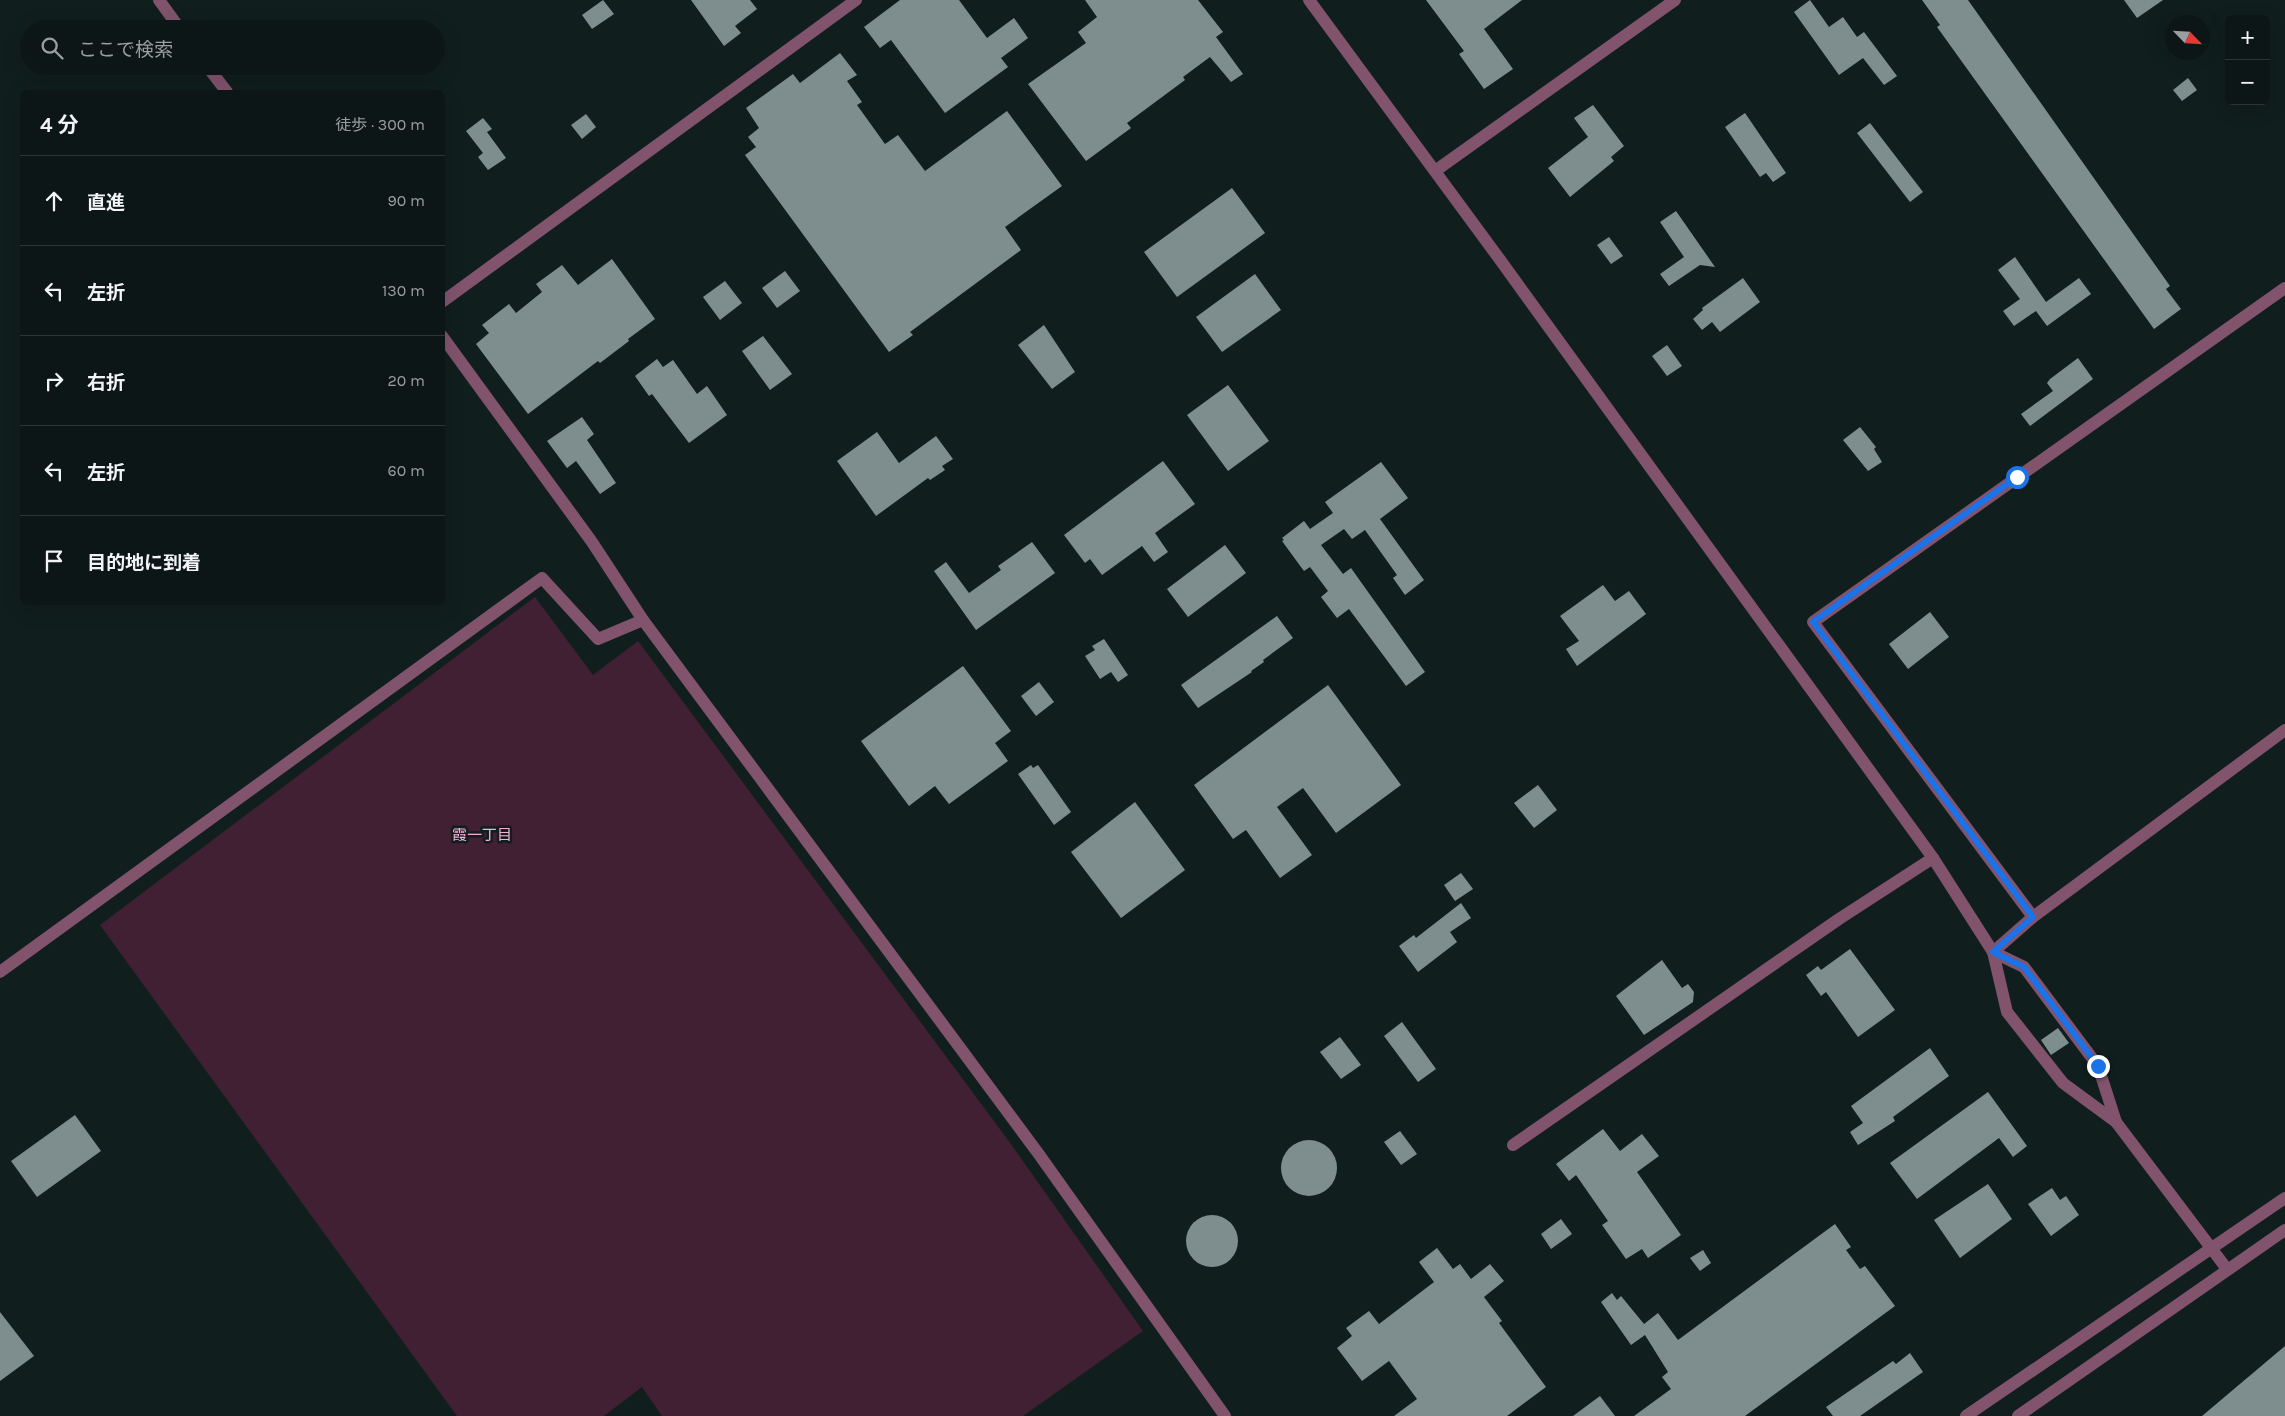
<!DOCTYPE html>
<html lang="ja">
<head>
<meta charset="utf-8">
<style>
	:root { --surface:#0d1616; --page:#1b2323; --text:#f1f3f6; --muted:#9a9fa1; --line:#2d3535 }
	body { margin:0; font-family:Karla,"Noto Sans JP",sans-serif; background:var(--page); color:var(--text) }
	.controls { position:absolute; right:15px; top:15px; display:grid; overflow:hidden; border-radius:8px; box-shadow:0 5px 20px #0002 }
	.controls button { width:45px; height:45px; display:grid; place-items:center; padding:0; border:0; border-bottom:1px solid var(--line); background:var(--surface); color:var(--text); font:25px sans-serif }
	.compass { position:absolute; left:2165px; top:15px; width:45px; height:45px; border-radius:50%; background:var(--surface); box-shadow:0 5px 20px #0002; rotate:115deg }
	.stop { position:absolute; width:15px; height:15px; margin:-11px; border:4px solid #1a73e8; border-radius:50%; background:#fff }
	.stop.end { background:#1a73e8; border-color:#fff; box-shadow:0 1px 5px #0008 }
	.list { margin:0; padding:0; list-style:none }
	h2 { display:flex; justify-content:space-between; align-items:center; height:65px; margin:0; padding:0 20px; font-size:21px }
	h2 small { font-size:16px; font-weight:400; color:var(--muted) }
	.list li { display:grid; grid-template-columns:32px 1fr auto; gap:15px; align-items:center; box-sizing:border-box; height:90px; padding:0 20px; border-top:1px solid var(--line) }
	.list b { display:block; font-size:19px; white-space:nowrap }
	.list em { font-size:16px; font-style:normal; color:var(--muted) }
	.icon { flex:none; width:28px; height:28px; fill:none; stroke:currentColor; stroke-width:2; stroke-linecap:round; stroke-linejoin:round }
	.map { position:relative; flex:none; width:2285px; height:1416px; overflow:hidden }
	.search { position:absolute; background:var(--surface); box-shadow:0 5px 20px #0002; left:20px; top:20px; width:425px; height:55px; display:flex; align-items:center; gap:12px; box-sizing:border-box; padding:0 18px; border-radius:28px; color:var(--muted); font-size:19px }
	.panel { position:absolute; background:var(--surface); box-shadow:0 5px 20px #0002; left:20px; top:90px; width:425px; height:515px; border-radius:8px }
	.map>svg:first-child { display:block }
</style>
</head>
<body>
<div class="map">
<svg width="2285" height="1416" viewBox="0 0 2285 1416">
	<rect width="100%" height="100%" fill="#111e1e"/>
	<!-- green -->
	<path fill="#412033" d="M535 597 593 675 638 641 1008 1140 1143 1331 1023 1416H662L642 1387 604 1416H457L100 925Z"/>
	<!-- building -->
	<g fill="#7e8e8e">
		<path d="M603 0 614 14 592 29 582 15Z"/>
		<path d="M691 0H750L757 9 735 26 741 33 724 46Z"/>
		<path d="M900 0H959L987 38 1014 18 1028 38 1001 58 1008 67 945 113 891 40 880 48 864 27Z"/>
		<path d="M1085 0H1198L1223 32 1216 37 1243 74 1231 82 1210 57 1183 77 1185 80 1127 123 1131 128 1086 161 1028 84 1086 43 1078 32 1097 17Z"/>
		<path d="M1426 0H1522L1484 29 1513 69 1484 89 1459 54 1464 51Z"/>
		<path d="M1810 0 1829 27 1843 17 1857 37 1864 32 1897 76 1884 85 1863 58 1839 75 1794 12Z"/>
		<path d="M1922 0H1968L2170 286 2166 289 2181 309 2154 329 1937 27 1940 25Z"/>
		<path d="M2124 0H2163L2137 18Z"/>
		<path d="M840 53 857 75 847 81 862 102 857 105 885 144 898 135 925 171 1007 111 1062 186 1005 227 1021 250 910 332 913 335 889 352 745 155 756 147 748 137 759 128 746 108 793 74 800 83Z"/>
		<path d="M2188 78 2197 90 2182 101 2173 90Z"/>
		<path d="M1593 105 1624 146 1611 157 1614 161 1570 197 1548 168 1588 137 1574 118Z"/>
		<path d="M1745 113 1786 173 1773 182 1766 173 1760 177 1725 127Z"/>
		<path d="M586 114 596 127 582 139 571 125Z"/>
		<path d="M483 118 492 129 487 132 506 158 488 170 478 157 483 153 466 131Z"/>
		<path d="M1870 123 1923 192 1910 202 1857 133Z"/>
		<path d="M1232 188 1265 233 1177 297 1144 252Z"/>
		<path d="M1676 211 1715 267 1700 265 1669 286 1660 274 1684 257 1660 222Z"/>
		<path d="M1609 237 1623 256 1611 264 1597 245Z"/>
		<path d="M2015 257 2046 302 2079 278 2091 294 2047 326 2036 311 2014 326 2003 311 2020 299 1998 270Z"/>
		<path d="M612 259 655 319 628 339 629 341 600 363 598 361 528 414 476 344 489 333 482 325 509 304 516 313 542 292 536 284 562 265 578 285Z"/>
		<path d="M785 271 800 291 777 308 762 288Z"/>
		<path d="M1255 274 1281 310 1222 352 1196 317Z"/>
		<path d="M1743 278 1760 302 1720 332 1712 322 1702 330 1693 319 1703 310 1702 308Z"/>
		<path d="M725 281 742 303 720 320 703 297Z"/>
		<path d="M1044 325 1075 372 1052 389 1018 345Z"/>
		<path d="M763 336 792 374 770 390 742 351Z"/>
		<path d="M1667 345 1682 366 1667 376 1652 356Z"/>
		<path d="M2078 358 2093 379 2030 426 2021 414 2053 391 2047 383 2050 379Z"/>
		<path d="M657 359 663 367 673 360 697 394 707 386 727 415 689 443 652 394 649 396 635 376Z"/>
		<path d="M1228 385 1269 441 1228 471 1187 415Z"/>
		<path d="M582 417 594 434 587 440 616 483 600 494 576 461 567 468 547 441Z"/>
		<path d="M1860 427 1876 447 1874 449 1882 462 1868 471 1843 440Z"/>
		<path d="M877 432 899 463 936 436 953 459 942 466 945 470 930 480 928 478 876 516 837 461Z"/>
		<path d="M1163 461 1195 504 1155 533 1168 552 1154 562 1142 546 1102 575 1090 559 1085 563 1064 535Z"/>
		<path d="M1381 462 1408 498 1380 519 1424 580 1405 595 1393 578 1397 575 1365 530 1352 539 1344 529 1321 545 1343 574 1351 568 1425 672 1406 686 1349 609 1337 618 1321 597 1328 591 1310 567 1304 571 1301 567 1282 541 1284 540 1282 538 1304 521 1310 529 1333 513 1325 502Z"/>
		<path d="M1032 542 1055 573 976 630 934 571 946 562 969 593 1001 570 998 566Z"/>
		<path d="M1225 545 1246 573 1188 617 1167 589Z"/>
		<path d="M1603 585 1615 601 1629 591 1646 614 1577 666 1566 649 1579 641 1560 616Z"/>
		<path d="M1930 612 1949 637 1908 669 1889 644Z"/>
		<path d="M1277 616 1293 638 1263 660 1264 662 1251 671 1252 672 1198 708 1181 685Z"/>
		<path d="M1104 639 1128 675 1118 682 1111 672 1100 679 1085 656 1095 650 1092 646Z"/>
		<path d="M963 666 1011 731 995 743 1008 761 949 804 935 786 909 806 861 741Z"/>
		<path d="M1039 682 1054 702 1036 716 1021 696Z"/>
		<path d="M1328 685 1401 785 1336 833 1303 788 1277 807 1312 855 1280 878 1246 830 1233 839 1194 785Z"/>
		<path d="M1031 765 1033 768 1038 765 1071 812 1054 825 1018 774Z"/>
		<path d="M1538 785 1557 810 1534 828 1514 803Z"/>
		<path d="M1135 802 1185 870 1121 918 1071 852Z"/>
		<path d="M1461 873 1473 889 1455 901 1444 885Z"/>
		<path d="M1461 903 1471 918 1450 932 1457 942 1418 972 1399 946 1414 935 1416 938Z"/>
		<path d="M1850 949 1895 1010 1858 1037 1826 992 1821 996 1806 975 1818 966 1821 970Z"/>
		<path d="M1662 960 1682 988 1688 984 1694 992 1693 1002 1644 1035 1616 996Z"/>
		<path d="M1402 1022 1436 1069 1418 1082 1384 1036Z"/>
		<path d="M2058 1028 2069 1043 2051 1055 2041 1040Z"/>
		<path d="M1340 1037 1361 1065 1341 1079 1320 1052Z"/>
		<path d="M1930 1048 1949 1076 1893 1117 1895 1121 1858 1145 1850 1132 1863 1123 1851 1106Z"/>
		<path d="M1988 1092 2027 1146 2013 1157 1999 1138 1917 1199 1890 1163Z"/>
		<path d="M75 1115 101 1151 37 1197 11 1161Z"/>
		<path d="M1603 1129 1620 1151 1642 1134 1659 1156 1637 1172 1681 1235 1648 1258 1642 1249 1626 1259 1602 1225 1608 1221 1576 1175 1569 1181 1556 1164Z"/>
		<path d="M1400 1131 1417 1154 1401 1165 1384 1142Z"/>
		<circle cx="1309" cy="1168" r="28"/>
		<path d="M1988 1184 2012 1219 1960 1258 1934 1220Z"/>
		<path d="M2052 1188 2060 1200 2066 1196 2079 1215 2051 1236 2028 1204Z"/>
		<circle cx="1212" cy="1241" r="26"/>
		<path d="M1561 1219 1572 1234 1551 1249 1541 1234Z"/>
		<path d="M1835 1224 1851 1247 1846 1250 1860 1269 1865 1266 1895 1306 1745 1416H1634L1671 1389 1662 1377 1668 1372 1645 1335 1631 1345 1601 1302 1612 1293 1617 1300 1621 1296 1644 1324 1658 1313 1678 1340Z"/>
		<path d="M1437 1248 1453 1269 1460 1264 1471 1279 1490 1264 1504 1281 1484 1297 1502 1321 1499 1323 1546 1387 1507 1416H1394L1417 1399 1389 1361 1362 1381 1337 1348 1352 1336 1346 1328 1369 1311 1379 1324 1434 1282 1419 1262Z"/>
		<path d="M1703 1250 1711 1263 1700 1271 1690 1258Z"/>
		<path d="M0 1312 34 1356 0 1381Z"/>
		<path d="M2285 1346V1416H2202Z"/>
		<path d="M1910 1353 1923 1372 1860 1416H1833L1826 1407 1893 1361 1896 1364Z"/>
		<path d="M1600 1396 1615 1416H1573Z"/>
	</g>
	<g fill="none" stroke-linecap="round" stroke-linejoin="round">
		<!-- minor -->
		<g stroke="#81536d" stroke-width="12">
			<path d="M159 0 180 29"/>
			<path d="M1309 0 1498 257 1933 858 1993 952 2007 1012 2063 1083 2116 1122 2227 1269"/>
			<path d="M207 66 227 92"/>
			<path d="M1435 171 1675 0"/>
			<path d="M442 302 856 0"/>
			<path d="M442 336 592 542 643 620 1038 1153 1225 1416"/>
			<path d="M2033 917 1813 622 2285 288"/>
			<path d="M1993 952 2033 917 2285 730"/>
			<path d="M1993 952 2024 967 2098 1066 2116 1122"/>
			<path d="M0 972 542 578 598 639 643 620"/>
			<path d="M1513 1145 1839 919 1933 858"/>
			<path d="M1966 1416 2285 1198"/>
			<path d="M2018 1416 2285 1230"/>
		</g>
	</g>
	<g fill="none" stroke-linecap="round" stroke-linejoin="round">
		<!-- route -->
		<path stroke="#1a73e8" stroke-width="6" d="M2017 477 1813 622 2033 917 1993 952 2024 967 2098 1066"/>
	</g>
	<g text-anchor="middle" dominant-baseline="central" stroke-width="5" stroke-linejoin="round" paint-order="stroke">
		<!-- neighbourhood labels -->
		<g font-size="15" fill="#fab1da" stroke="#111e1e">
			<text x="482" y="835">霞一丁目</text>
		</g>
	</g>
</svg>
<div class="controls">
<button>+</button>
<button>−</button>
</div>
<svg class="compass" viewBox="-18 -18 36 36"><path d="M0-13l5 13h-10z" fill="#e53935"/><path d="M0 13l5-13h-10z" fill="#9a9fa1"/></svg>
<div class="stop" style="left:2017px;top:477px"></div>
<div class="stop end" style="left:2098px;top:1066px"></div>
<div class="search"><svg class="icon" aria-label="search" viewBox="0 0 24 24"><circle cx="10" cy="10" r="6"/><path d="M15 15l6 6"/></svg>ここで検索</div>
<section class="panel">
<h2>4 分<small>徒歩 · 300 m</small></h2>
<ul class="list">
<li><svg class="icon" aria-label="ahead" viewBox="0 0 24 24"><path d="M12 20V5M6 11l6-6 6 6"/></svg><div><b>直進</b></div><em>90 m</em></li>
<li><svg class="icon" aria-label="left" viewBox="0 0 24 24"><path d="M17 20v-9H6M10 6l-5 5 5 5"/></svg><div><b>左折</b></div><em>130 m</em></li>
<li><svg class="icon" aria-label="right" viewBox="0 0 24 24"><path d="M7 20v-9h11M14 6l5 5-5 5"/></svg><div><b>右折</b></div><em>20 m</em></li>
<li><svg class="icon" aria-label="left" viewBox="0 0 24 24"><path d="M17 20v-9H6M10 6l-5 5 5 5"/></svg><div><b>左折</b></div><em>60 m</em></li>
<li><svg class="icon" aria-label="arrive" viewBox="0 0 24 24"><path d="M6 21V4h12l-3 4 3 4H6"/></svg><div><b>目的地に到着</b></div></li>
</ul>
</section>
</div>
</body>
</html>
